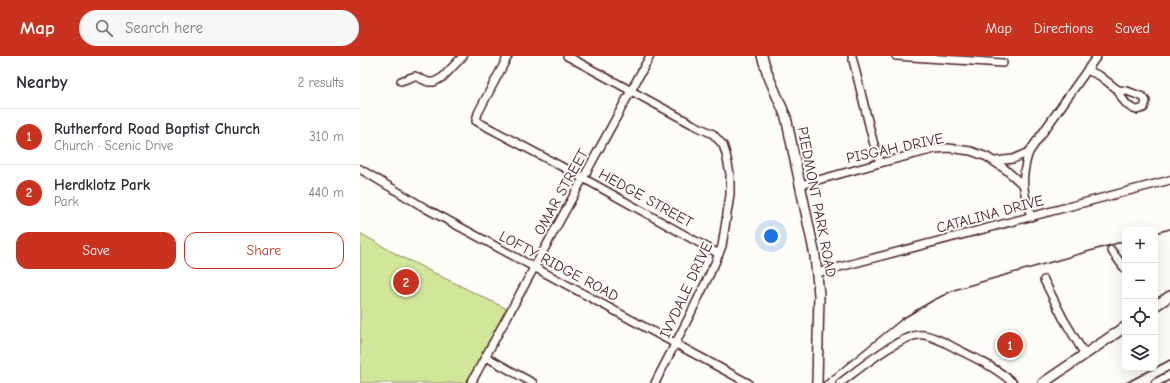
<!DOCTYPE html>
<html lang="en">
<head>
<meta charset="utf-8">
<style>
	:root { --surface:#fff; --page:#f7f7f7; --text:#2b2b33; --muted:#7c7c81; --line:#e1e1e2; --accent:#c8321e }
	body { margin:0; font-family:"Comic Neue",sans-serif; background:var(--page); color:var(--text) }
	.controls { position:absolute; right:12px; bottom:12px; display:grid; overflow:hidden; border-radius:8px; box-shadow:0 4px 16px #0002 }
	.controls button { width:36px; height:36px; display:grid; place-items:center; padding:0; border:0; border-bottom:1px solid var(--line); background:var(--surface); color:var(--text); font:20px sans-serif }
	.you { position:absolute; left:411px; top:180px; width:14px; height:14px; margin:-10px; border:3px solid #fff; border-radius:50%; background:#1a73e8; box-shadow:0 0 0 6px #1a73e833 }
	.badge { display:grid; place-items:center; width:26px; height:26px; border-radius:50%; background:var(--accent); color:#fff; font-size:13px; font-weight:700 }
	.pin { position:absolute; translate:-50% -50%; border:2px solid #fff; box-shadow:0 1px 4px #0006 }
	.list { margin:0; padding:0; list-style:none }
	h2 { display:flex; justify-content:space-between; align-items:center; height:52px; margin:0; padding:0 16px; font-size:17px }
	h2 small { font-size:13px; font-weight:400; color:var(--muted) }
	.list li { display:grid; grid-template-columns:26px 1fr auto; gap:12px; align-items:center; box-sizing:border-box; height:56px; padding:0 16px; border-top:1px solid var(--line) }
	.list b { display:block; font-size:15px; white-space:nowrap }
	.list p { margin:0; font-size:13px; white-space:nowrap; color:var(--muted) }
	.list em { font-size:13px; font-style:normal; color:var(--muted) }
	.actions { display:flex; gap:8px; padding:12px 16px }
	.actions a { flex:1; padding:9px 0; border:1px solid var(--accent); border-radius:12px; text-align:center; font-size:14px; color:var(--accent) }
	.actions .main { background:var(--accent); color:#fff }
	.icon { flex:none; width:22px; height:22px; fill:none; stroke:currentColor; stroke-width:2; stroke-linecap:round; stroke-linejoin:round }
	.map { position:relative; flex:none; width:810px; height:327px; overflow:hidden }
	header { display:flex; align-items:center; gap:24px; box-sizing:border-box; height:56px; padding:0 20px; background:var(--accent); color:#fff }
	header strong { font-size:19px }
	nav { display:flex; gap:22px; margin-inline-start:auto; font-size:14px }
	.search { width:280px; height:36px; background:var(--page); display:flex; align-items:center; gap:10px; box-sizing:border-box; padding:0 14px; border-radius:22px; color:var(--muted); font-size:15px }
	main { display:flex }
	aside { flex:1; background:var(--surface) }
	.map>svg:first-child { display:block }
</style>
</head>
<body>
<header>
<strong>Map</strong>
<div class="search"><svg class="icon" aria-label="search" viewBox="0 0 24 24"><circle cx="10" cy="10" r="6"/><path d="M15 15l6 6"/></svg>Search here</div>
<nav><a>Map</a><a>Directions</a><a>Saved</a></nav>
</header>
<main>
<aside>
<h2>Nearby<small>2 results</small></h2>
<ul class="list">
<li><span class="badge">1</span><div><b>Rutherford Road Baptist Church</b><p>Church · Scenic Drive</p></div><em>310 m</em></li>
<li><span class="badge">2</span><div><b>Herdklotz Park</b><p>Park</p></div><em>440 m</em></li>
</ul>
<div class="actions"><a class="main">Save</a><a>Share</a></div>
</aside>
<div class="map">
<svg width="810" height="327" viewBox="0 0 810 327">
	<rect width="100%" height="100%" fill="#fdfcf7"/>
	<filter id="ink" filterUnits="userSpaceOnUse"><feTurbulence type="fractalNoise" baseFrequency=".025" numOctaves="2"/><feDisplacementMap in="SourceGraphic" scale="8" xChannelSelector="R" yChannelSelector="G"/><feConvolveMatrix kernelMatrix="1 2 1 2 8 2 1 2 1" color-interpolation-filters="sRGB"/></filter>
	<g filter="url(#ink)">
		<!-- green -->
		<path fill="#d2e69a" stroke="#8e8262" d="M0 177 36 198 149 254 107 327H0Z"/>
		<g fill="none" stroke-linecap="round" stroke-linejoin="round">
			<!-- street casing -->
			<g stroke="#4a1f2b" stroke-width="10">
				<g id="street">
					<path d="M148 0 118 57 116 65 223 122 359 198"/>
					<path d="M207 0 332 68 353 78 363 89 366 98 370 118V139L362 190 355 207 331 257 295 327"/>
					<path d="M492 0 513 85 520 107"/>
					<path d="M536 0 643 7"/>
					<path d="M727 14 740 20 758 34"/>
					<path d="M41 25 55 20 68 26H74L83 21 103 0"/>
					<path d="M758 34 767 35 783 41 786 45 784 52 777 54C767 52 762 43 758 34Z"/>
					<path d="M669 96C660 123 663 135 671 161"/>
					<path d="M635 105 653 103 669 96 737 0"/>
					<path d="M0 113 65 152 388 327"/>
					<path d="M440 129 520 107 575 93 588 92 611 95 627 101 645 113 663 129"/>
					<path d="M751 194 765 213"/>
					<path d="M457 217 810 124"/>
					<path d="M684 224 703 262 725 299"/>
					<path d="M126 301 173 327"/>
					<path d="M111 327 290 0"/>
					<path d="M480 327C498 314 543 276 564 279 577 281 589 289 601 295 619 304 638 313 653 327"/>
					<path d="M795 327 810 319"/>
				</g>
			</g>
			<!-- secondary casing -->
			<g stroke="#4a1f2b" stroke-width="12">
				<g id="secondary">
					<path d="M402 0 408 19 426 61 455 200 459 239 457 327"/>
					<path d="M795 250 810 240"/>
					<path d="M683 327 765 271"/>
				</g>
			</g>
			<!-- street -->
			<use href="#street" stroke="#fdfcf7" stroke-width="7"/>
			<!-- secondary -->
			<use href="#secondary" stroke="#fdfcf7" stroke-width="9"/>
			<!-- rail -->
			<g stroke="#4a1f2b" stroke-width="1.5">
				<path d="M795 177 810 173"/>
				<path d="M463 327 542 263 572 245 594 234 621 226 765 185"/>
				<path d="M766 327 810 304"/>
			</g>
		</g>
	</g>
	<g text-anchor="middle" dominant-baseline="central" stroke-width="4" stroke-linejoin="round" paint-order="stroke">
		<!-- street labels -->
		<g font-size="15" fill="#4a1f2b" stroke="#fdfcf7">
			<text transform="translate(535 92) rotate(-12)">PISGAH DRIVE</text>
			<text transform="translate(201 136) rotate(-61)">OMAR STREET</text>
			<text transform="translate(286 142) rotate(29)">HEDGE STREET</text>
			<text transform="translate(457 146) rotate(79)">PIEDMONT PARK ROAD</text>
			<text transform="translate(630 158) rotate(-15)">CATALINA DRIVE</text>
			<text transform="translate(199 210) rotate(28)">LOFTY RIDGE ROAD</text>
			<text transform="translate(326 234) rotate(-65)">IVYDALE DRIVE</text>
		</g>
	</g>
</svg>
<div class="controls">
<button>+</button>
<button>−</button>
<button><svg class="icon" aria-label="locate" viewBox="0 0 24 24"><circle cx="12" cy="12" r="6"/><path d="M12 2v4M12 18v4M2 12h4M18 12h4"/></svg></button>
<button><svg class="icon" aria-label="layers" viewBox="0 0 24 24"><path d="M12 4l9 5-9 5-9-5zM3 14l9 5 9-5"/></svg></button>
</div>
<div class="you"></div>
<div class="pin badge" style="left:650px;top:289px">1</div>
<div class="pin badge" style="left:46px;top:226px">2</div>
</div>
</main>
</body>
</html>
